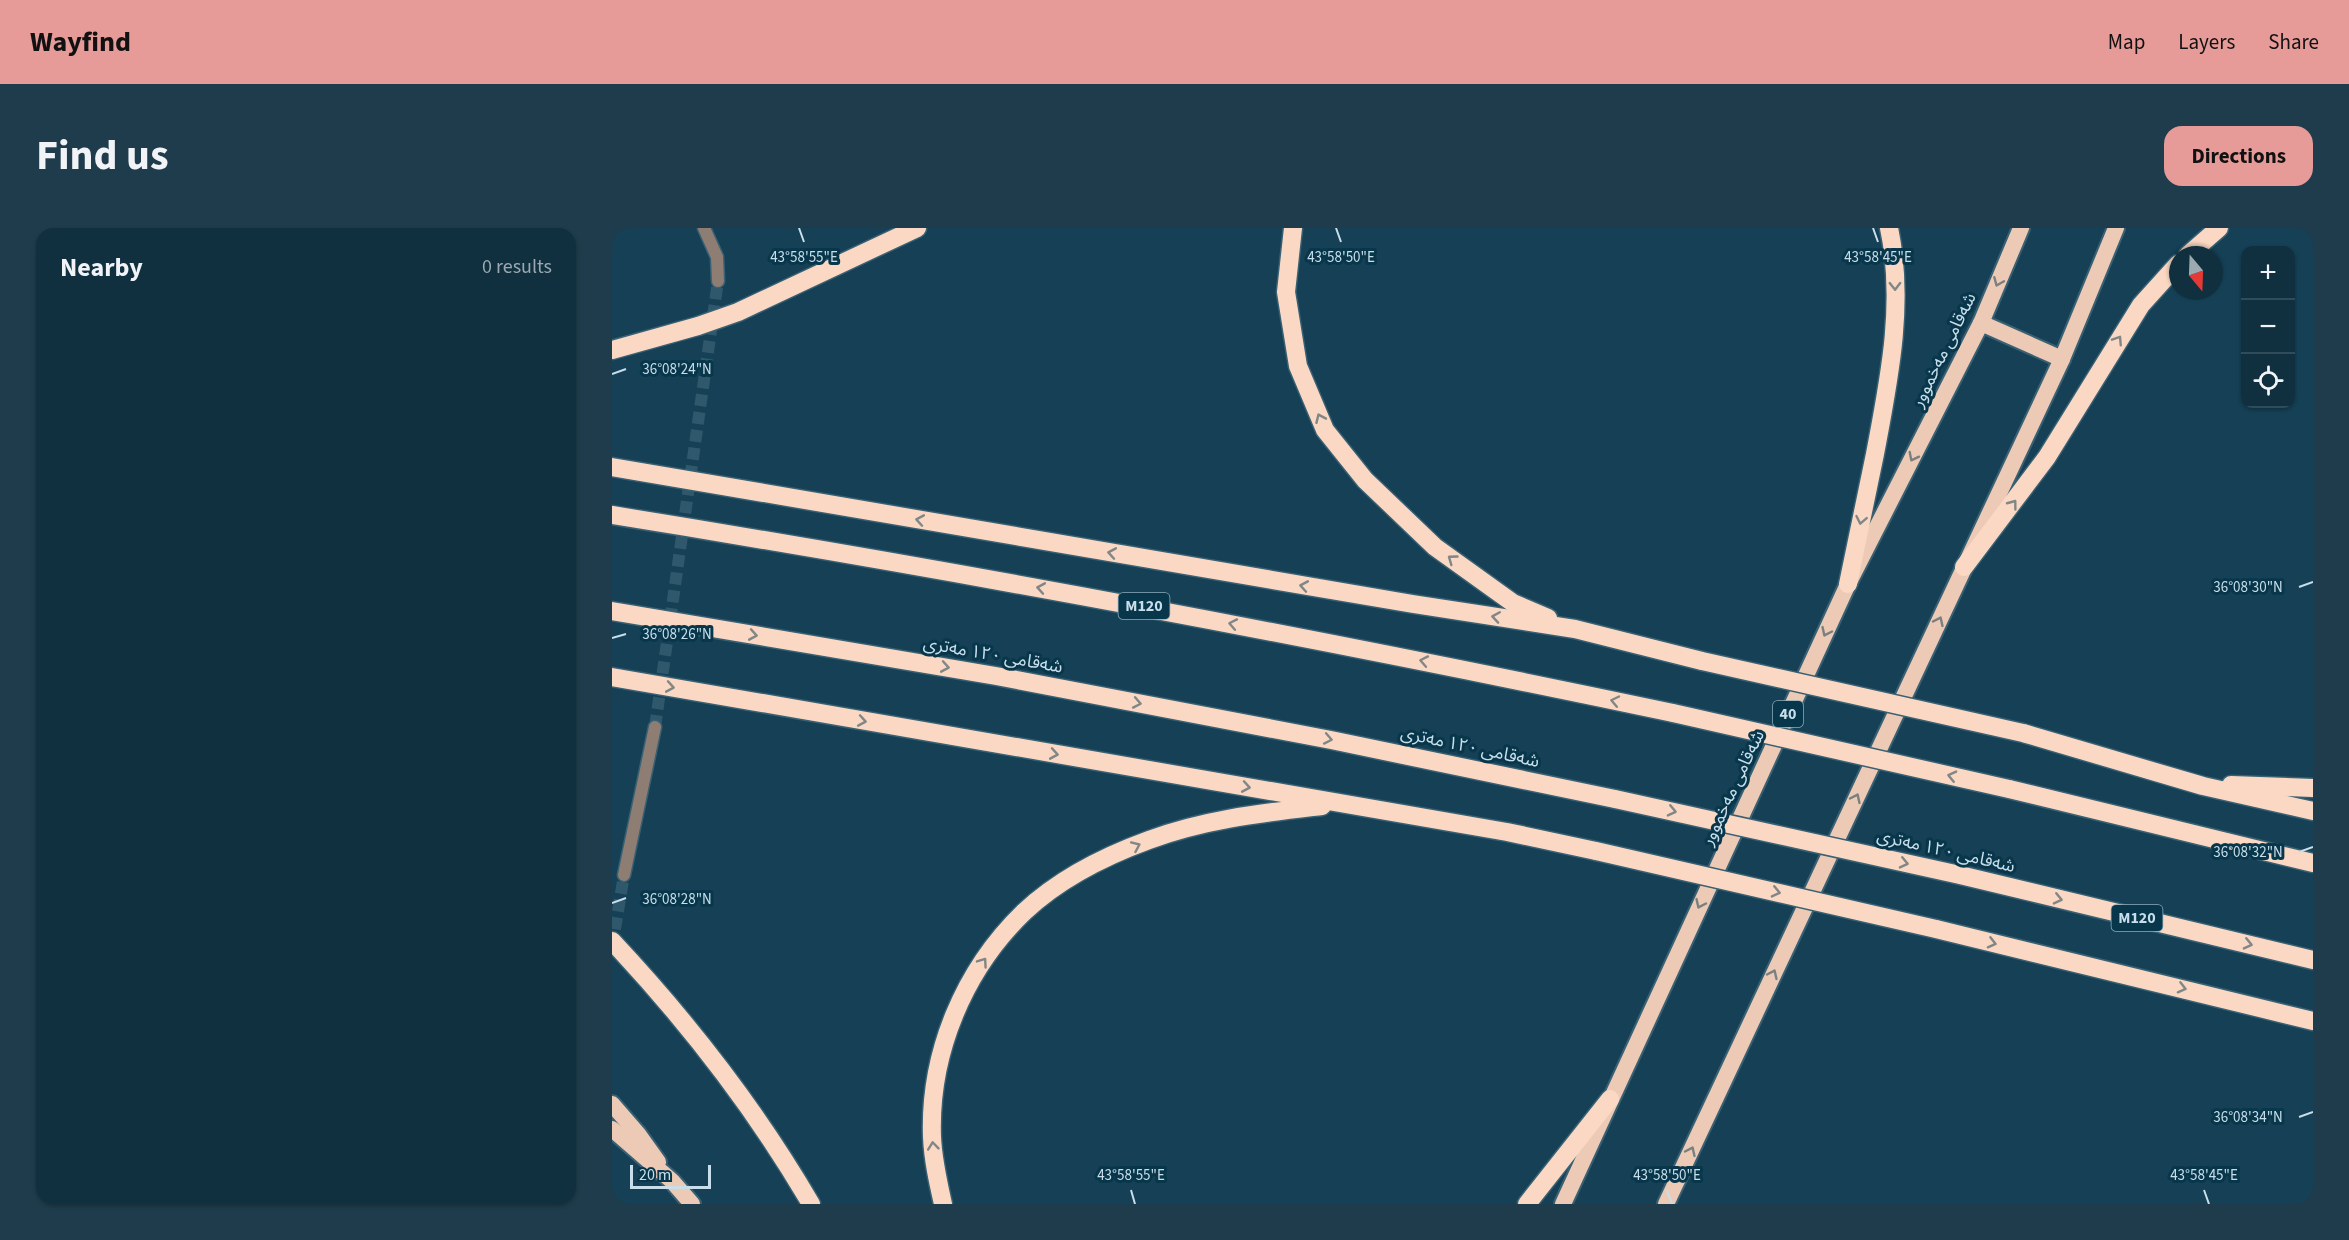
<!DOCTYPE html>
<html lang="en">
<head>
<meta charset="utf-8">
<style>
	:root { --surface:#103040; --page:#1e3c4b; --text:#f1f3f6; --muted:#9ca9b1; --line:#304b59; --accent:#e69b98 }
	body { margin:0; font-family:"Source Sans 3","Noto Sans Arabic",sans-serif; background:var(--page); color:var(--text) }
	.controls { position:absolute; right:18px; top:18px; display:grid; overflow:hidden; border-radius:12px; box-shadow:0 2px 4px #0004 }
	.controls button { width:54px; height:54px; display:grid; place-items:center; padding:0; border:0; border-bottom:2px solid var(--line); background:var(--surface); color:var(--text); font:30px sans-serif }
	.compass { position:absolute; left:1557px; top:18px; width:54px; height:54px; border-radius:50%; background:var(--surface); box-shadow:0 2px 4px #0004; rotate:161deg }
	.scale { position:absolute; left:18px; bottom:15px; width:81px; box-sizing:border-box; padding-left:6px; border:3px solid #c8deeb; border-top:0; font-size:16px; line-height:21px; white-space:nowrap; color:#c8deeb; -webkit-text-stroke:4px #08364a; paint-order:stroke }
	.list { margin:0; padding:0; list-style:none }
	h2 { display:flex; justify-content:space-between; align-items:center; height:78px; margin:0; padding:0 24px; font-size:26px }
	h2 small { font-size:20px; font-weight:400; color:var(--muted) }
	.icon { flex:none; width:33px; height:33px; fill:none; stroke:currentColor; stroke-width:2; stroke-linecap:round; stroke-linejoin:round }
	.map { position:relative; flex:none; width:1701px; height:976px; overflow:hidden; border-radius:18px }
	header { display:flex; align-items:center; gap:36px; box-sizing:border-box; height:84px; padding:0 30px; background:var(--accent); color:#111 }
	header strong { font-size:28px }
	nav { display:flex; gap:33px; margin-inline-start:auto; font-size:21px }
	.intro { display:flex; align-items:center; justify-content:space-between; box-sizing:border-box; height:144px; padding:0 36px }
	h1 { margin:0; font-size:42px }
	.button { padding:15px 27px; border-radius:18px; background:var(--accent); color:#111; font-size:21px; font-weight:700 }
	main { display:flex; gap:36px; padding:0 36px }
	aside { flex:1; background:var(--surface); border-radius:18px; box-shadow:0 2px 4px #0004 }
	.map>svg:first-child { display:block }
</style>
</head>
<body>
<header>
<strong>Wayfind</strong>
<nav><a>Map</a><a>Layers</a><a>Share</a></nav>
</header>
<div class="intro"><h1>Find us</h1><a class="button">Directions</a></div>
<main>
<aside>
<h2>Nearby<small>0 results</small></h2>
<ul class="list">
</ul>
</aside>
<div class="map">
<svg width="1701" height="976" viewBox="0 0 1701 976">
	<rect width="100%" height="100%" fill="#154055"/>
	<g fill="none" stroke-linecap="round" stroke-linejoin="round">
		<!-- tertiary-tunnel -->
		<g stroke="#30586c" stroke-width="12" stroke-dasharray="12 6" stroke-linecap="butt">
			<path d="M43 499 106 53"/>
			<path d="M0 719 12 647"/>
		</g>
		<!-- tertiary casing -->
		<g stroke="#396073" stroke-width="15">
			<g id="tertiary">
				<path d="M92 0 105 29 106 53"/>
				<path d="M12 647 43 499"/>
			</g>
		</g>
		<!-- trunk casing -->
		<g stroke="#396073" stroke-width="20">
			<g id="trunk">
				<path d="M1369 95 1450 131"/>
				<path d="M0 876 26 906 46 934"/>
				<path d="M0 901 60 953 80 976"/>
				<path d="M951 976 1236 356 1369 95 1409 0"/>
				<path d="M1054 976 1450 131 1504 0"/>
			</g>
		</g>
		<!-- motorway casing -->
		<g stroke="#396073" stroke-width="21">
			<g id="motorway">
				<path d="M681 0 674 64 686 138 713 202 753 252 823 319 901 375 936 390"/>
				<path d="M1576 27 1607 0"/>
				<path d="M0 122 86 98 126 84 305 0"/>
				<path d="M0 239 801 376 963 401 1090 433"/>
				<path d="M0 287C355 344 709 411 1061 485"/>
				<path d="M1352 339 1435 229 1529 77 1566 36"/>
				<path d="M1236 356C1245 313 1254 270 1263 226 1277 152 1293 75 1277 0"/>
				<path d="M0 383 384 448 719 512 1003 571"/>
				<path d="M0 449 895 604 984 623"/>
				<path d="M1411 505 1591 558 1701 583"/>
				<path d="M1619 557 1701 560"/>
				<path d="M1397 561 1701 635"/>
				<path d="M1348 647 1701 732"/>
				<path d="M1324 701 1701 793"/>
				<path d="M0 713C76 794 143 880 199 976"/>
				<path d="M331 976C326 954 321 932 320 909 317 825 352 742 412 684 446 652 493 628 537 612 593 591 651 585 710 578"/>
				<path d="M915 976 998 871"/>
			</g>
		</g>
		<!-- tertiary -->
		<use href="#tertiary" stroke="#8e7d72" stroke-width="12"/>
		<!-- trunk -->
		<use href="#trunk" stroke="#edcab5" stroke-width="16"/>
		<!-- motorway -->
		<use href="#motorway" stroke="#fad8c3" stroke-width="18"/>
		<!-- motorway-bridge casing -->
		<g stroke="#396073" stroke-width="21" stroke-linecap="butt">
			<g id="motorway-bridge">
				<path d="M1090 433 1411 505"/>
				<path d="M1061 485 1397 561"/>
				<path d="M1003 571 1348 647"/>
				<path d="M984 623 1324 701"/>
			</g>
		</g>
		<!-- motorway-bridge -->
		<use href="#motorway-bridge" stroke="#fad8c3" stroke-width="18"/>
	</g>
	<!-- one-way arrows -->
	<defs><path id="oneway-chevron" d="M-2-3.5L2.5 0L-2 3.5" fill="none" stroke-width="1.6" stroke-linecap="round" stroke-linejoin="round" transform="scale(1.5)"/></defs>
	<g stroke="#7a8080">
		<use href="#oneway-chevron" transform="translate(1386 54) rotate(113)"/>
		<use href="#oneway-chevron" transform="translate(1301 229) rotate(117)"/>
		<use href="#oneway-chevron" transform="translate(1327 393) rotate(-65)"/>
		<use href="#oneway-chevron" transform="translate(1214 404) rotate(115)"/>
		<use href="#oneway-chevron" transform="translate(1244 570) rotate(-65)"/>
		<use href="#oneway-chevron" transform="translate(1088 676) rotate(115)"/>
		<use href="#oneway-chevron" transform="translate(1161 746) rotate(-65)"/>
		<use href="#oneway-chevron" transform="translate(1079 923) rotate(-65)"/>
	</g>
	<g stroke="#818786">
		<use href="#oneway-chevron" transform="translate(1283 58) rotate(89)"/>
		<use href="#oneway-chevron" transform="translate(1506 112) rotate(-57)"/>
		<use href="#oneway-chevron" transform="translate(708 190) rotate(-114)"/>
		<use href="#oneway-chevron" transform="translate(1401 276) rotate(-53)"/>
		<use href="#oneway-chevron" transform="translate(308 292) rotate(-170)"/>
		<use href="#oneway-chevron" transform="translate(1249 292) rotate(101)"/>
		<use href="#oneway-chevron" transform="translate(500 325) rotate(-170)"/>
		<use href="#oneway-chevron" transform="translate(840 331) rotate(-144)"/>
		<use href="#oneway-chevron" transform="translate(692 358) rotate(-170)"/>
		<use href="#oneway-chevron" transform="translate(429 360) rotate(-170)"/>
		<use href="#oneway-chevron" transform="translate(884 389) rotate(-171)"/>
		<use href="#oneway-chevron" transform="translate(621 396) rotate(-169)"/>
		<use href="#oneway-chevron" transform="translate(141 407) rotate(10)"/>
		<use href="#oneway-chevron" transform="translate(812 433) rotate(-169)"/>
		<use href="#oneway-chevron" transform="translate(333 439) rotate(10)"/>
		<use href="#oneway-chevron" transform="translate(58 459) rotate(10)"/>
		<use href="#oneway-chevron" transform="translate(1003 473) rotate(-168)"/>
		<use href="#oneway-chevron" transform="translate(525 475) rotate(11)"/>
		<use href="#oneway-chevron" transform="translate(250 493) rotate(10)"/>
		<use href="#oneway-chevron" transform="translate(716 511) rotate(11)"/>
		<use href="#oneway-chevron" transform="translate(442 526) rotate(10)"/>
		<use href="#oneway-chevron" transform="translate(1340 548) rotate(-167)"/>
		<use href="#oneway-chevron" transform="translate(634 559) rotate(10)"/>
		<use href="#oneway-chevron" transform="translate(1060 583) rotate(13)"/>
		<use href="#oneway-chevron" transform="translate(524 618) rotate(-24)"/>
		<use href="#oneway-chevron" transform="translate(1292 635) rotate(13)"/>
		<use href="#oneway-chevron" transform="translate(1164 664) rotate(13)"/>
		<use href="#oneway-chevron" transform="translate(1446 671) rotate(13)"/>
		<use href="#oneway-chevron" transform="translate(1380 715) rotate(14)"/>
		<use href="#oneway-chevron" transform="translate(1636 716) rotate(13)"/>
		<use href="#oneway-chevron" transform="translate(371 734) rotate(-55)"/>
		<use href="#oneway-chevron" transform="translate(1570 760) rotate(14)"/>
		<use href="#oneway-chevron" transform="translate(321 918) rotate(-96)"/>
	</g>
	<!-- ticks -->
	<path fill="none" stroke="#c8deeb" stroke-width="2" d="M187 0 192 14M724 0 729 14M1261 0 1266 14M0 146 14 141M1687 359 1701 354M0 410 14 406M1687 624 1701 619M0 675 14 670M1687 889 1701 884M519 962 523 976M1055 962 1060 976M1592 962 1597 976"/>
	<g text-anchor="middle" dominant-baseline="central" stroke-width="6" stroke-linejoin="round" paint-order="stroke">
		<!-- shield labels -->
		<g fill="#08364a" stroke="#8eacbb" stroke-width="1.5">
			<rect x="506.5" y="365" width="51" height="26" rx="4.5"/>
			<rect x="1161" y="473" width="30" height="26" rx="4.5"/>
			<rect x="1499.5" y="677" width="51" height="26" rx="4.5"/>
		</g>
		<g font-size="16" font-weight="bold" fill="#c8deeb">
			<text x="532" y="378">M120</text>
			<text x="1176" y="486">40</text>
			<text x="1525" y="690">M120</text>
		</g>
		<!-- street labels -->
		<g font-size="18" fill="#c8deeb" stroke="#08364a">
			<text transform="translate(1332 122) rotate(-64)">شەقامی مەخموور</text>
			<text transform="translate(381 427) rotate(10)">شەقامی ١٢٠ مەتری</text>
			<text transform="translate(858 519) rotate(12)">شەقامی ١٢٠ مەتری</text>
			<text transform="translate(1121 560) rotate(-65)">شەقامی مەخموور</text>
			<text transform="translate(1334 623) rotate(13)">شەقامی ١٢٠ مەتری</text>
		</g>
	</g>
	<g font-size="15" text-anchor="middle" fill="#c8deeb" stroke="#08364a" stroke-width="6" stroke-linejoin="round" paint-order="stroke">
		<text x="192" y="34">43°58'55"E</text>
		<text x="729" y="34">43°58'50"E</text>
		<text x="1266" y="34">43°58'45"E</text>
		<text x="65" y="146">36°08'24"N</text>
		<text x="1636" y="364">36°08'30"N</text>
		<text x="65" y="411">36°08'26"N</text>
		<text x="1636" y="629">36°08'32"N</text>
		<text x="65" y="676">36°08'28"N</text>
		<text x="1636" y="894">36°08'34"N</text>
		<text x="519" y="952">43°58'55"E</text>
		<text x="1055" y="952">43°58'50"E</text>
		<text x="1592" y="952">43°58'45"E</text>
	</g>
</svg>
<div class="controls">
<button>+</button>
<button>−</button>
<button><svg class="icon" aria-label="locate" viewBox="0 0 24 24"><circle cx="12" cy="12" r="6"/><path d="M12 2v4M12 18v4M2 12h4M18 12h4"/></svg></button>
</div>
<svg class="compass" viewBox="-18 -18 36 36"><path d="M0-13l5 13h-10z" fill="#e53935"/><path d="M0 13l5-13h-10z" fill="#9ca9b1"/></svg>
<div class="scale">20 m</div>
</div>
</main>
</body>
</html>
